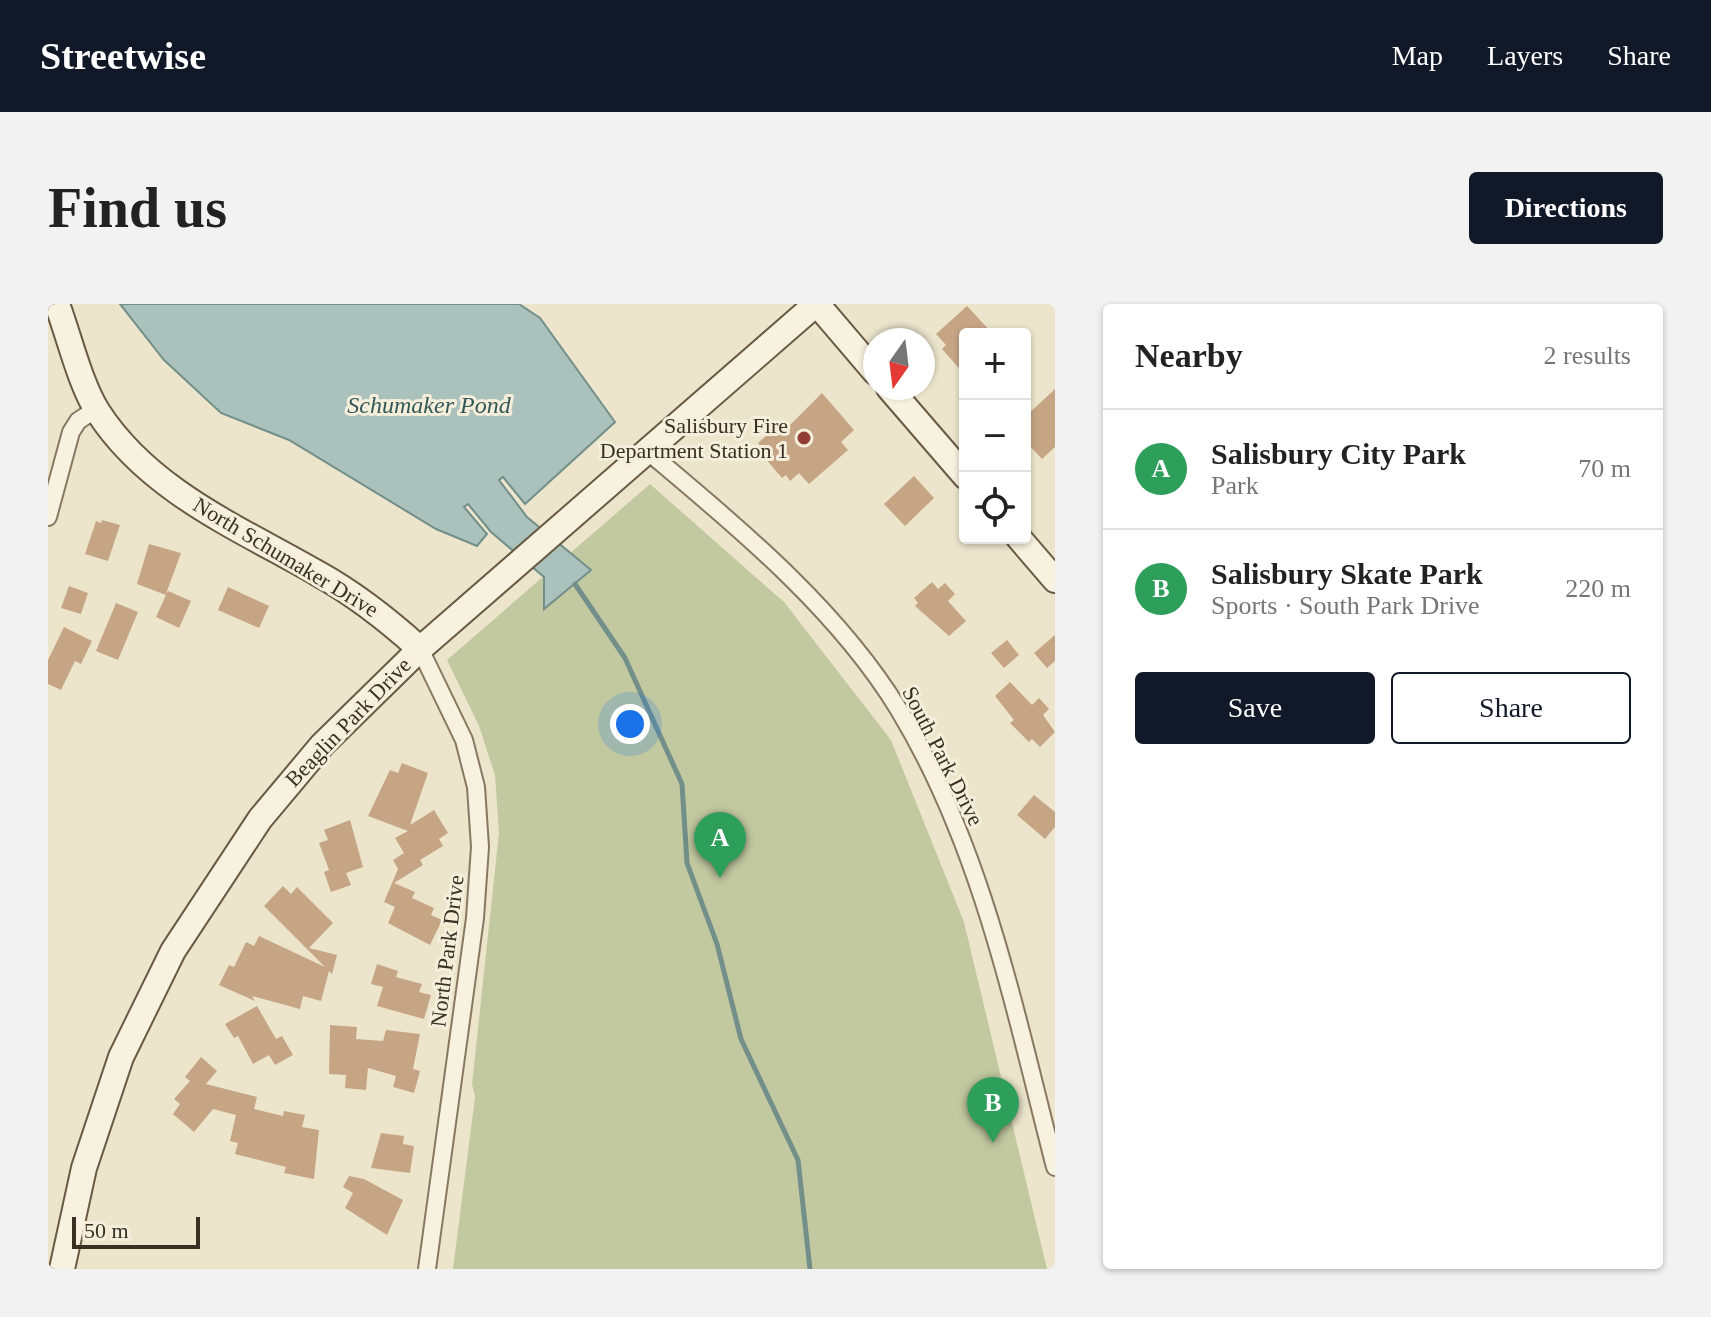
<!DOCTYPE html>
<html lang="en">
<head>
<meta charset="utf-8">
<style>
	:root { --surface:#fff; --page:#f2f2f2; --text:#222; --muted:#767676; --line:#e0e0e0; --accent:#111827 }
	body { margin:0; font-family:Georgia,serif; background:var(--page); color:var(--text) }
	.controls { position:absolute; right:24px; top:24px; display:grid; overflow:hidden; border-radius:8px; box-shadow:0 2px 6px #0004 }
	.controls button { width:72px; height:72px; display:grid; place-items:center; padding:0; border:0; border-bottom:2px solid var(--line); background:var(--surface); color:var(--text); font:40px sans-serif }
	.compass { position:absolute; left:815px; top:24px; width:72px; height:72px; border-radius:50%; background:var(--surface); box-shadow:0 2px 6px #0004; rotate:194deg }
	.scale { position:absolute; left:24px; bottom:20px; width:128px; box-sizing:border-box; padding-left:8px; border:4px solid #3a2f23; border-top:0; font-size:22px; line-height:28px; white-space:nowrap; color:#3a2f23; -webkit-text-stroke:6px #f4eedb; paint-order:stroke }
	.you { position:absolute; left:582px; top:420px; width:28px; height:28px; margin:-20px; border:6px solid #fff; border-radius:50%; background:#1a73e8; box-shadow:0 0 0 12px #1a73e833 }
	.badge { display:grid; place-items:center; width:52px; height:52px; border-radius:50%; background:var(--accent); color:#fff; font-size:26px; font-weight:700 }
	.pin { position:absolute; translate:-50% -66px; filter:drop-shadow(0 2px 4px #0008) }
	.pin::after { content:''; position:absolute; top:42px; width:28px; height:24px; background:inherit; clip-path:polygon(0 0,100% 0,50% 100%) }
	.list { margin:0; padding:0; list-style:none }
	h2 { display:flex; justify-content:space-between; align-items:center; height:104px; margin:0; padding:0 32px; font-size:34px }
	h2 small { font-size:26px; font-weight:400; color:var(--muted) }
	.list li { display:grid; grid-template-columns:52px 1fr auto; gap:24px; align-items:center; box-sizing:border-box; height:120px; padding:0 32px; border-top:2px solid var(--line) }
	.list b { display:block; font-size:30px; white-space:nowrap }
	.list p { margin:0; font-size:26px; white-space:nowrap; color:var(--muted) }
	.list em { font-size:26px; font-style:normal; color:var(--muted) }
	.actions { display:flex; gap:16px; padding:24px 32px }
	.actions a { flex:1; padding:18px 0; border:2px solid var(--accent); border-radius:8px; text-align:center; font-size:28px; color:var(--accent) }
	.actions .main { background:var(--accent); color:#fff }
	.icon { flex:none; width:44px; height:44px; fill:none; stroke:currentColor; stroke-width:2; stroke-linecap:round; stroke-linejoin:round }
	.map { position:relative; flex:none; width:1007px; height:965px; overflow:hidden; border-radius:8px }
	header { display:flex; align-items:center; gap:48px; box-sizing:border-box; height:112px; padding:0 40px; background:var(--accent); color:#fff }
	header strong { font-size:38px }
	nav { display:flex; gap:44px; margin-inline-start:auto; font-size:28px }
	.intro { display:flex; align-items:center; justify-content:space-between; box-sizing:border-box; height:192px; padding:0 48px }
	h1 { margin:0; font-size:56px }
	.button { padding:20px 36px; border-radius:8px; background:var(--accent); color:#fff; font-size:28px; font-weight:700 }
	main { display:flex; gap:48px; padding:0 48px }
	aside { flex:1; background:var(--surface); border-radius:8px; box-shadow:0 2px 6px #0004 }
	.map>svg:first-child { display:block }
</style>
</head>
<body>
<header>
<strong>Streetwise</strong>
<nav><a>Map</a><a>Layers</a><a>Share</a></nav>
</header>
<div class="intro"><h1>Find us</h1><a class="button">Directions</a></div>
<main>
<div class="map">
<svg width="1007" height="965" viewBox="0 0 1007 965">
	<rect width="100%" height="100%" fill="#ece5cc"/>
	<!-- green -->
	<path fill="#c2c9a0" d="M602 180 736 298 843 436 916 618 999 965H405L427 793 424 780 451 529 447 471 431 422 399 356Z"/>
	<!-- water -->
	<path fill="#abc1bc" stroke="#728f8a" stroke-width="2" d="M72 0H471L492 14 567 118 477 200 455 173 451 176 479 213 543 266 496 305V273L443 228 420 200 416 203 439 230 429 242 388 225 241 136 173 109 116 56Z"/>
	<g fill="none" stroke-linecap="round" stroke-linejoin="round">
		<!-- stream -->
		<path stroke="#728f8a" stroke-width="5" d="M527 280 577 354 634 480 639 559 669 640 693 735 750 856 762 965"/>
	</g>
	<!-- building -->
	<g fill="#c6a585">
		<path d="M919 2 945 30H917V71L894 45 898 41 888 30Z"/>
		<path d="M1007 85V143L994 155 977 137V113Z"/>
		<path d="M774 89 806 126 793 138 800 146 761 180 751 169 742 177 738 171 734 174 711 147 715 145 710 139 726 125 732 131Z"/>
		<path d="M866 172 886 194 857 222 836 200Z"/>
		<path d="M54 216 72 221 60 257 37 250 48 217 53 219Z"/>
		<path d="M101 240 133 249 118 290 120 287 143 297 131 324 108 313 118 291 89 280Z"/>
		<path d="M884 278 890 285 897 279 907 290 900 297 918 317 901 332 867 302 870 299 866 294Z"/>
		<path d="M21 282 40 289 33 310 13 304Z"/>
		<path d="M180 283 221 302 211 324 170 306Z"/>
		<path d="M68 299 90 308 70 356 48 347Z"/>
		<path d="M16 323 44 337 33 360 27 357 13 386 0 380V356Z"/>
		<path d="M1007 331V357L999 364 986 349Z"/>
		<path d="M959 336 971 351 956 364 943 349Z"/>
		<path d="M962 378 984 401 991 394 1001 405 995 411 1007 428 992 443 984 435 981 438 962 419 966 416 947 392Z"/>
		<path d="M354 459 380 469 362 521 386 506 400 529 391 535 395 542 372 556 375 561 346 579 367 588 364 594 386 604 383 611 394 616 382 641 340 619 347 603 336 598 350 565 345 556 356 549 347 534 360 527 320 512 342 466 350 469Z"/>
		<path d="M986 491 1007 508V523L997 535 969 511Z"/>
		<path d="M302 516 315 563 298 569 303 581 283 588 276 568 281 566 271 539 280 536 276 526Z"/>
		<path d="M235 582 243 590 249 583 285 619 261 644 289 651 284 670 281 667 273 697 255 692 252 705 204 692 207 697 171 681 181 661 186 663 198 638 206 642 211 632 277 663 216 602Z"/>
		<path d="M329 660 350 667 348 673 374 680 371 688 383 691 376 715 329 702 335 683 323 680Z"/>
		<path d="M209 702 228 735 234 732 245 751 227 761 221 751 205 760 190 732 186 734 177 720Z"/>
		<path d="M282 721 309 723 308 735 335 737 338 726 372 730 365 765 372 767 366 789 345 783 348 772 320 764 318 786 297 784 298 771 281 770Z"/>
		<path d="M153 753 169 767 158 780 209 793 206 805 235 812 236 807 257 811 254 823 271 826 266 875 236 869 238 863 187 850 190 839 182 837 188 811 165 805 146 828 125 810 132 800 126 795 142 777 137 773Z"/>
		<path d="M333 829 356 832 355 840 366 842 362 869 323 864Z"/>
		<path d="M301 872 316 875 355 896 339 931 297 904 305 889 295 883Z"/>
	</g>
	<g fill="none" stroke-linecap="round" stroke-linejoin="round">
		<!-- street casing -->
		<g stroke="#887861" stroke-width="20">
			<g id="street">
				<path d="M598 146C689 223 788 303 851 406 935 545 967 708 1007 863"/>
				<path d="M0 213 23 128 30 117 48 105"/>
				<path d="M372 345 416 436 428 483 432 543 427 614 379 965"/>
			</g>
		</g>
		<!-- secondary casing -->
		<g stroke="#6a5a44" stroke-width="28">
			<g id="secondary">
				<path d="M9 0C21 32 32 80 50 108 101 187 191 224 269 269 307 290 340 316 372 345"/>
				<path d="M769 0 827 68"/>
				<path d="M841 84 917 172"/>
				<path d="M971 234 1007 276"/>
				<path d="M14 965 36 864 73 753 125 647 212 515 274 441 372 345 768 0"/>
			</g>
		</g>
		<!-- street -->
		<use href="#street" stroke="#f7f1df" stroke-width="16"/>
		<!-- secondary -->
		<use href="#secondary" stroke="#f7f1df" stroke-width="24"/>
	</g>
	<!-- markers -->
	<circle fill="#923c36" stroke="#f4eedb" stroke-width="3" cx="756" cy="134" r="8"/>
	<g text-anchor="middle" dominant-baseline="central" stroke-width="6" stroke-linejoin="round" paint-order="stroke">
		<!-- poi labels -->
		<g font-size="22" fill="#3a2f23" stroke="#f4eedb" text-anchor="end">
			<text x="740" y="121">Salisbury Fire<tspan x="740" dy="25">Department Station 1</tspan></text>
		</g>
		<!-- street labels -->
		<g font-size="22" fill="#3a2f23" stroke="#f4eedb">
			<text transform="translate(238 253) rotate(31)">North Schumaker Drive</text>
			<text transform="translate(300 418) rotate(-46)">Beaglin Park Drive</text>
			<text transform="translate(895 452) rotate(63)">South Park Drive</text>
			<text transform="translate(399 647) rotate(-83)">North Park Drive</text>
		</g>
		<!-- water labels -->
		<g font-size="24" font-style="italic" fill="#335858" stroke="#f4eedb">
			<text x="381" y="101">Schumaker Pond</text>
		</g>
	</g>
</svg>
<div class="controls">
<button>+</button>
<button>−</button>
<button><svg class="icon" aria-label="locate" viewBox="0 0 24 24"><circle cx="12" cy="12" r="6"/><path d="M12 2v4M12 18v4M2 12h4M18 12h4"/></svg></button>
</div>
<svg class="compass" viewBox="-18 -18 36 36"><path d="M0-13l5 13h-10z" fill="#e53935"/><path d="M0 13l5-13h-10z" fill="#767676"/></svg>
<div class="scale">50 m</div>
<div class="you"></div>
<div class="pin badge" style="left:672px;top:574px;background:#2e9e5b">A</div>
<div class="pin badge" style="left:945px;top:839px;background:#2e9e5b">B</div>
</div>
<aside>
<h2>Nearby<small>2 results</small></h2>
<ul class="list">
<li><span class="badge" style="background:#2e9e5b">A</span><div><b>Salisbury City Park</b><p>Park</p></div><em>70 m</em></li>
<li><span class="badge" style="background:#2e9e5b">B</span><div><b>Salisbury Skate Park</b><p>Sports · South Park Drive</p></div><em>220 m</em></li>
</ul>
<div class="actions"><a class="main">Save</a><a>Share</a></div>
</aside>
</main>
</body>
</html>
